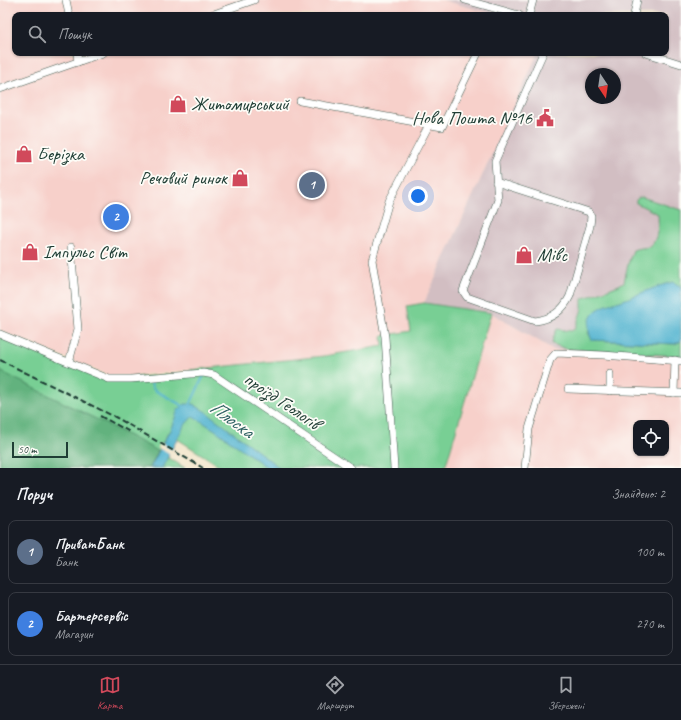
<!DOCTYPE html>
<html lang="uk">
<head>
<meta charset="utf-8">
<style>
	:root { --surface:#171b24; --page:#20242c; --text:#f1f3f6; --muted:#9ea1a6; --line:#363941; --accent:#d1495b }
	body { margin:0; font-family:Caveat,sans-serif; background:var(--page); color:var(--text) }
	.controls { position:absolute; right:12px; bottom:12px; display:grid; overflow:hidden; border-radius:8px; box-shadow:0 1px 3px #0004 }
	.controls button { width:36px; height:36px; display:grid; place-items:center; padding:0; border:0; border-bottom:1px solid var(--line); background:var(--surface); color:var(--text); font:20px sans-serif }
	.compass { position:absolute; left:585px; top:68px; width:36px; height:36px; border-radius:50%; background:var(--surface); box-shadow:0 1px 3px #0004; rotate:167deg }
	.scale { position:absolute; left:12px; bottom:10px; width:56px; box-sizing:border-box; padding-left:4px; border:2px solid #1f3d34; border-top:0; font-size:11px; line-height:14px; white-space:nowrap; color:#1f3d34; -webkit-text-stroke:3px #fdfcf7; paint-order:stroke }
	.you { position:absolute; left:418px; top:196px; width:14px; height:14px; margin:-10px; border:3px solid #fff; border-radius:50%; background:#1a73e8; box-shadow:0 0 0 6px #1a73e833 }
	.badge { display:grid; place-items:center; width:26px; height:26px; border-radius:50%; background:var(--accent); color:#fff; font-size:13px; font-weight:700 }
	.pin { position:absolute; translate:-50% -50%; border:2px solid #fff; box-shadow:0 1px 4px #0006 }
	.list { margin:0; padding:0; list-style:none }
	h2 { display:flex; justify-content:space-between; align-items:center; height:52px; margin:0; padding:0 16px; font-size:17px }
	h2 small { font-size:13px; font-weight:400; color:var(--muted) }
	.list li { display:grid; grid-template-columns:26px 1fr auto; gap:12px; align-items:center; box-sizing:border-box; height:64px; margin:0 8px 8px; padding:0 8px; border:1px solid var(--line); border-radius:8px }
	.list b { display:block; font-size:15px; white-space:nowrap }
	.list p { margin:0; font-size:13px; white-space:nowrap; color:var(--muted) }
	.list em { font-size:13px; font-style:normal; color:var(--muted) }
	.icon { flex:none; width:22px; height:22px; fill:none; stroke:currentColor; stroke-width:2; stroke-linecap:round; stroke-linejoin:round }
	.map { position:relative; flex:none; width:681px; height:468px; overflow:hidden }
	.search { position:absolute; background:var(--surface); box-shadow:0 1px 3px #0004; left:12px; right:12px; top:12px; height:44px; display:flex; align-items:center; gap:10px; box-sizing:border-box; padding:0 14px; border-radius:8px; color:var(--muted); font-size:15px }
	.sheet { height:196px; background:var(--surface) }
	nav { display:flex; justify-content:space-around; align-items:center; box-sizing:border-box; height:56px; border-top:1px solid var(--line); background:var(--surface); font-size:11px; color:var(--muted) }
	nav a { display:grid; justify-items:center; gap:2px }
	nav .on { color:var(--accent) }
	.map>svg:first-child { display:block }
</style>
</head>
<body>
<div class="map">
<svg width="681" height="468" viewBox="0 0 681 468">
	<rect width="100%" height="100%" fill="#fdfcf7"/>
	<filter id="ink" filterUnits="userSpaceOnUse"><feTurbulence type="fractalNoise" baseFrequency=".025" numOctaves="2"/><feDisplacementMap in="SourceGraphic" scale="8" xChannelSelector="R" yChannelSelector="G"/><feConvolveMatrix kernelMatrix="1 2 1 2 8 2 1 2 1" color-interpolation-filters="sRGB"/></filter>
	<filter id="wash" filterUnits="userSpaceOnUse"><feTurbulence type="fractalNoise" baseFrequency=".012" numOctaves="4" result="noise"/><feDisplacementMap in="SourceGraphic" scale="16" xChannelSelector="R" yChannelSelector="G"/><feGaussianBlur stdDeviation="0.9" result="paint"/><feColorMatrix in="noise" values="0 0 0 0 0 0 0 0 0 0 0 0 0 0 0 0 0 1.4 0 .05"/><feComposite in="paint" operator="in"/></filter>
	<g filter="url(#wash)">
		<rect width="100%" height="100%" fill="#f2e5ca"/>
		<!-- built -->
		<g fill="#f7d0ca" fill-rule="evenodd">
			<path d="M0 0H442L497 15H15V53H538L424 303 407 306 412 331 383 336V346L324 356 131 376H110L0 331Z"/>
			<path d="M491 313 554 350 681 358V468H445ZM636 423H666V453H636Z"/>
		</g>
		<!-- industrial -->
		<path fill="#d2bec2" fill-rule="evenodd" d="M442 0H681V358L554 350 491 313 424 303 538 53H666V15H497ZM591 74H615V98H591Z"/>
		<!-- green -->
		<g fill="#78cf94" stroke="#4c8664">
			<path d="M642 197 681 210V290L680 286 605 306 588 333 593 340 675 344 681 341V356L567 349 552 344 553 338 557 329 571 331 575 329 582 309V299L619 285 624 282 628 264 633 250C638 248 644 248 649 247 658 243 659 221 658 214L636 203V200L638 198Z"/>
			<path d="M424 303 491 313 445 468H223L168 433 158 451 185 468H0V334L109 379 191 373 190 370 324 356 383 346 382 336 411 331 407 306Z"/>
		</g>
		<!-- forest -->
		<path fill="#62b27e" stroke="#407859" d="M0 371 110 426 158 451 150 468H0Z"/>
		<!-- water -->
		<g fill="#50b2cf" stroke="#387882">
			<path d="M673 282 680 286 681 290V341L675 344 592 340C587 332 587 319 595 312 603 304 616 303 626 299 642 293 656 286 673 282Z"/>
			<path d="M185 404H193L206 412 280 468H268L215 430 193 416 184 426 162 468H150L171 428 178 410Z"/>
		</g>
		<!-- pier -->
		<path fill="#f2e5ca" d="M160 443 173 450 171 455 158 448Z"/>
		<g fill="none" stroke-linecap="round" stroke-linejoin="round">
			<!-- stream -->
			<g stroke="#50b2cf" stroke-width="2">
				<path d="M151 381 152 387 156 391 185 407"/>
				<path d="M190 405 204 375"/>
			</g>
		</g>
	</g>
	<g filter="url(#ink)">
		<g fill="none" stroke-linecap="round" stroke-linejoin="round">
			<!-- minor casing -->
			<g stroke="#3f564a" stroke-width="8">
				<g id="minor">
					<path d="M66 0 69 15"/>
					<path d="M465 0 519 15"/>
					<path d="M211 15 254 0"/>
					<path d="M529 15 533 0"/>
					<path d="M634 15 637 0"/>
					<path d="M77 53 78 62"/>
					<path d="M646 53 681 64"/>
					<path d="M0 89 103 53"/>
					<path d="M300 101 442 127 478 53"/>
					<path d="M496 182 589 212 591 216 590 226 570 296C563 311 552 319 535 321L467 297 463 291 498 200 495 161 543 53"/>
					<path d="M0 334 109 379H131L203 373 214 375 351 468"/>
					<path d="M69 362 78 329 71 247"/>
					<path d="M568 389 681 393"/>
					<path d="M610 391V374"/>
					<path d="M674 393 675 360"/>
					<path d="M394 468 385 337 372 260 389 201 429 125"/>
					<path d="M525 468 529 429 550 360 556 353 603 355 681 361"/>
				</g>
			</g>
			<!-- minor -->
			<use href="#minor" stroke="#fff" stroke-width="7"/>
			<!-- rail -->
			<g stroke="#1f3d34" stroke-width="2" stroke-dasharray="6 3" stroke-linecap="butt">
				<path d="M0 360 117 418 203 468"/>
				<path d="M100 416 130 432"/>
			</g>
		</g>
	</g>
	<!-- icons -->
	<defs>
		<g id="shop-bare" transform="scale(1.38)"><path d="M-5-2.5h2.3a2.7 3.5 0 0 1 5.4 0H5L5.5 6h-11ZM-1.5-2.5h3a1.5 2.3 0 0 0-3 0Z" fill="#d1495b" stroke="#fdfcf7" stroke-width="2.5" paint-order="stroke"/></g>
		<g id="civic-bare" transform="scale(1.38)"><path d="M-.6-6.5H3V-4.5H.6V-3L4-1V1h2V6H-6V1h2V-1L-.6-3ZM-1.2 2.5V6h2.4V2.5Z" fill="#d1495b" stroke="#fdfcf7" stroke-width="2.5" paint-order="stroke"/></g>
	</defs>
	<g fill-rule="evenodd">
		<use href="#shop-bare" x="178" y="104"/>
		<use href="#civic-bare" x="545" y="118"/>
		<use href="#shop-bare" x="24" y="154"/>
		<use href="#shop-bare" x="240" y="178"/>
		<use href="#shop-bare" x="30" y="252"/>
		<use href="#shop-bare" x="524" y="255"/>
	</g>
	<g text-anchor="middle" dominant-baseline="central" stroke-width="3.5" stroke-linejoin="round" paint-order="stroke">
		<!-- poi labels -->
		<g font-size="19" fill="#1f3d34" stroke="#fdfcf7" text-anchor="start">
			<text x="191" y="104">Житомирський</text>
			<text x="532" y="118" text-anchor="end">Нова Пошта №16</text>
			<text x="37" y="154">Берізка</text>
			<text x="227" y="178" text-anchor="end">Речовий ринок</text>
			<text x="43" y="252">Імпульс Світ</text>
			<text x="537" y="255">Мівс</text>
		</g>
		<!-- street labels -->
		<g font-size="19" fill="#1f3d34" stroke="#fdfcf7">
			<text transform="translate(282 401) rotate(34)">проїзд Геологів</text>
		</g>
		<!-- water labels -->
		<g font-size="20" font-style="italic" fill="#2e6062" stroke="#fdfcf7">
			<text transform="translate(232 419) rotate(36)">Плоска</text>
		</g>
	</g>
</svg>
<div class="controls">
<button><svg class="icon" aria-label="locate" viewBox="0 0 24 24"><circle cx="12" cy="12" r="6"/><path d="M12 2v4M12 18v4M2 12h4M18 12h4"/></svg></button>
</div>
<svg class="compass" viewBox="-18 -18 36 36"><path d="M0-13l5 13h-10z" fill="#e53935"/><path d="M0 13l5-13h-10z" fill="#9ea1a6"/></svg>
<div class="scale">50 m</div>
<div class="you"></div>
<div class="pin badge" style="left:312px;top:185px;background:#5c6f8a">1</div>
<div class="pin badge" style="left:116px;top:217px;background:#3f7fe0">2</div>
<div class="search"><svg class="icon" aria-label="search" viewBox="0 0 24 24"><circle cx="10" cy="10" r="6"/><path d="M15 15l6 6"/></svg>Пошук</div>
</div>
<section class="sheet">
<h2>Поруч<small>Знайдено: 2</small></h2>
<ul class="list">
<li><span class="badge" style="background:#5c6f8a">1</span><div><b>ПриватБанк</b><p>Банк</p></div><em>100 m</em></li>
<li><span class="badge" style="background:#3f7fe0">2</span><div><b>Бартерсервіс</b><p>Магазин</p></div><em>270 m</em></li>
</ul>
</section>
<nav>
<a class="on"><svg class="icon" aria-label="map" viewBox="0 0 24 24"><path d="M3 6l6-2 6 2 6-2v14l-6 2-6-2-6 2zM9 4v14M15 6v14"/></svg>Карта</a>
<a><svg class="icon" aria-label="directions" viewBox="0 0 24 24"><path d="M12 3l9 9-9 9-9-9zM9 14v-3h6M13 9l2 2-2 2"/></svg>Маршрут</a>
<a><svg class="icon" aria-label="saved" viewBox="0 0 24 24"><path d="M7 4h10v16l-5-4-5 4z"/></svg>Збережені</a>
</nav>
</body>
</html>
